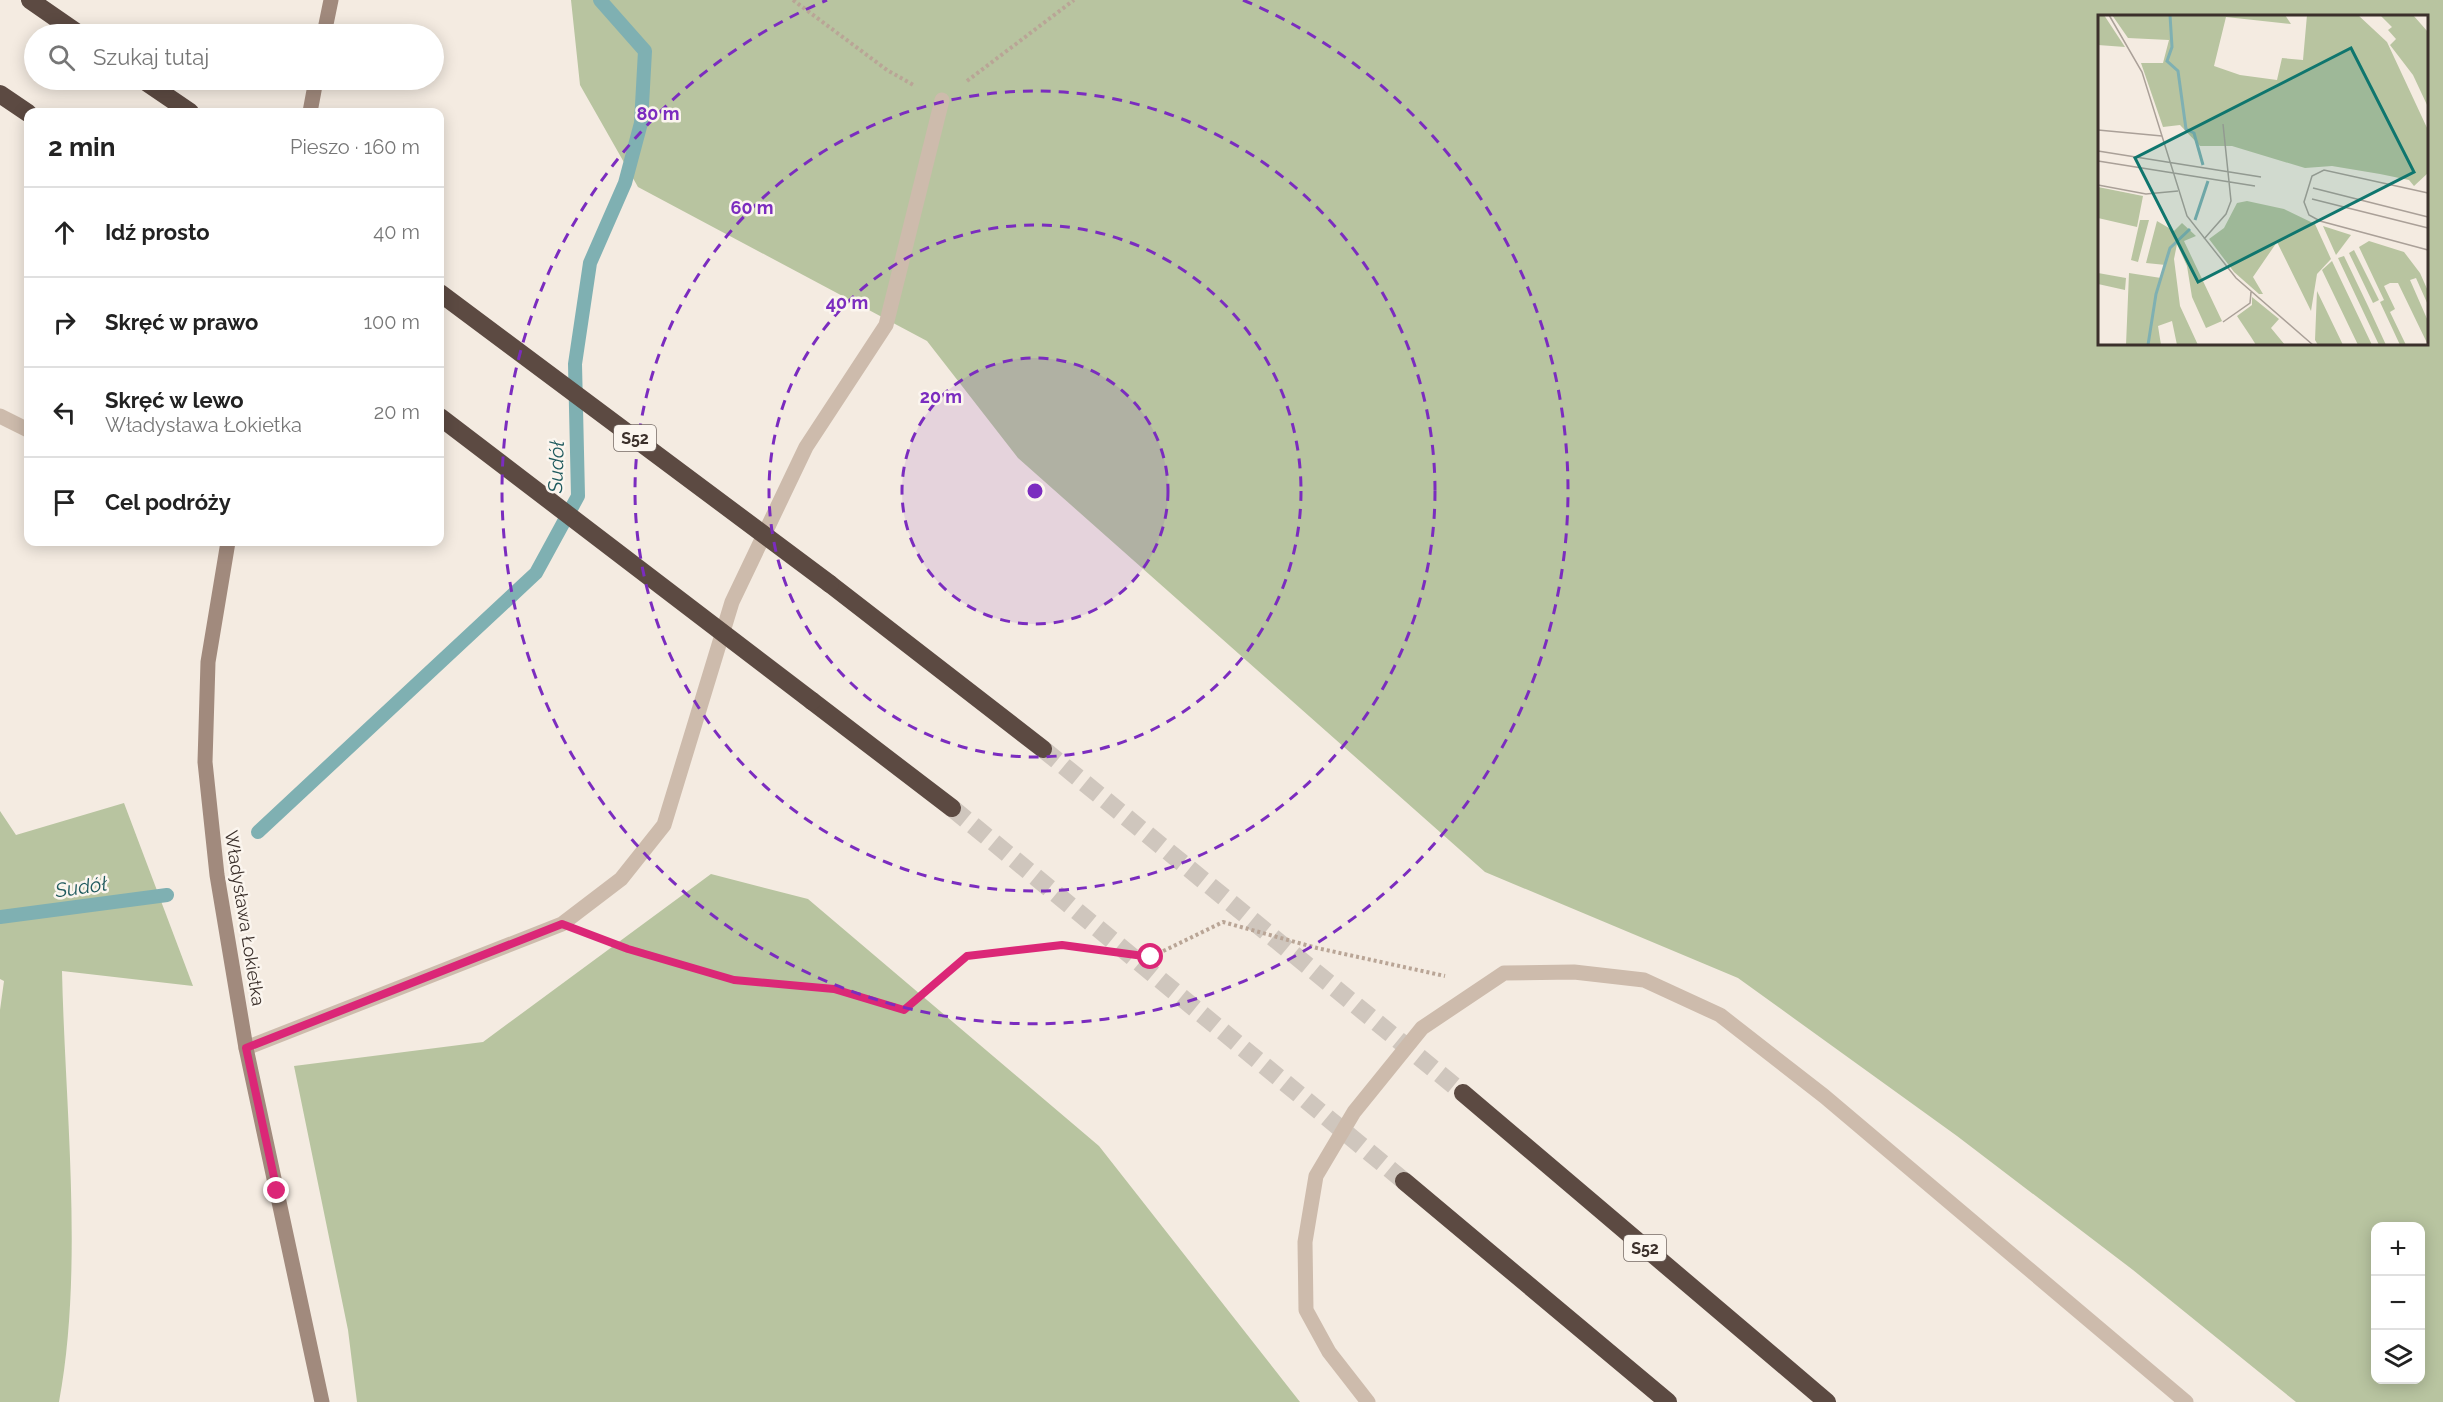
<!DOCTYPE html>
<html lang="pl">
<head>
<meta charset="utf-8">
<style>
	:root { --surface:#fff; --page:#f2f2f2; --text:#222; --muted:#767676; --line:#e0e0e0 }
	body { margin:0; font-family:Raleway,sans-serif; background:var(--page); color:var(--text) }
	.controls { position:absolute; right:18px; bottom:18px; display:grid; overflow:hidden; border-radius:12px; box-shadow:0 3px 15px #0003 }
	.controls button { width:54px; height:54px; display:grid; place-items:center; padding:0; border:0; border-bottom:2px solid var(--line); background:var(--surface); color:var(--text); font:30px sans-serif }
	.stop { position:absolute; width:18px; height:18px; margin:-14px; border:4px solid #db2777; border-radius:50%; background:#fff }
	.stop.end { background:#db2777; border-color:#fff; box-shadow:0 2px 6px #0008 }
	.list { margin:0; padding:0; list-style:none }
	h2 { display:flex; justify-content:space-between; align-items:center; height:78px; margin:0; padding:0 24px; font-size:26px }
	h2 small { font-size:20px; font-weight:400; color:var(--muted) }
	.list li { display:grid; grid-template-columns:39px 1fr auto; gap:18px; align-items:center; box-sizing:border-box; height:90px; padding:0 24px; border-top:2px solid var(--line) }
	.list b { display:block; font-size:22px; white-space:nowrap }
	.list p { margin:0; font-size:20px; white-space:nowrap; color:var(--muted) }
	.list em { font-size:20px; font-style:normal; color:var(--muted) }
	.icon { flex:none; width:33px; height:33px; fill:none; stroke:currentColor; stroke-width:2; stroke-linecap:round; stroke-linejoin:round }
	.map { position:relative; flex:none; width:2443px; height:1402px; overflow:hidden }
	.search { position:absolute; background:var(--surface); box-shadow:0 3px 15px #0003; left:24px; top:24px; width:420px; height:66px; display:flex; align-items:center; gap:15px; box-sizing:border-box; padding:0 21px; border-radius:33px; color:var(--muted); font-size:22px }
	.panel { position:absolute; background:var(--surface); box-shadow:0 3px 15px #0003; left:24px; top:108px; width:420px; height:438px; border-radius:12px }
	.map>svg:first-child { display:block }
</style>
</head>
<body>
<div class="map">
<svg width="2443" height="1402" viewBox="0 0 2443 1402">
	<rect width="100%" height="100%" fill="#f4ebe1"/>
	<!-- green -->
	<g fill="#b8c4a0" fill-rule="evenodd">
		<path d="M571 0H2443V1402H2296L2133 1270 1957 1136 1738 978 1485 872 1018 458 927 341 638 187 580 85ZM2100 16H2426V344H2100ZM2376 1226H2420V1380H2376Z"/>
		<path d="M124 803 193 986 62 971C65 1109 84 1267 59 1402H0V1010L4 981 0 979V811L16 835Z"/>
		<path d="M711 874 808 899 1099 1146 1300 1402H357L348 1330 294 1066 483 1042Z"/>
	</g>
	<g fill="none" stroke-linecap="round" stroke-linejoin="round">
		<!-- stream -->
		<g stroke="#7fb0b2" stroke-width="14">
			<path d="M258 832 536 573 578 496 575 364 590 263 625 183 641 123 645 51 600 0"/>
			<path d="M0 917 167 895"/>
		</g>
		<!-- highway-tunnel -->
		<g stroke="#cfc6bd" stroke-width="18" stroke-dasharray="18 9" stroke-linecap="butt">
			<path d="M1043 749 1463 1093"/>
			<path d="M952 808 1404 1181"/>
		</g>
		<!-- path -->
		<g stroke="#b9a596" stroke-width="4" stroke-dasharray="3 3" stroke-linecap="butt">
			<path d="M793 0 887 70 915 86"/>
			<path d="M967 81 1074 0"/>
			<path d="M596 937 734 980 834 989 904 1010 967 956 1062 945 1151 957 1223 922 1317 948 1445 976"/>
		</g>
		<!-- lane -->
		<g stroke="#cdbbac" stroke-width="15">
			<path d="M0 416 28 430"/>
			<path d="M1368 1402 1329 1352 1306 1310 1305 1242 1316 1176 1354 1112 1422 1028 1504 973 1574 972 1644 980 1720 1015 1824 1096 2186 1402"/>
		</g>
		<!-- street -->
		<path stroke="#cdbbac" stroke-width="15" d="M246 1048 562 924 621 879 664 825 732 602 806 447 886 325 942 100"/>
		<!-- secondary -->
		<g stroke="#a18a7d" stroke-width="15">
			<path d="M324 34 331 0"/>
			<path d="M310 112 316 80"/>
			<path d="M228 542 208 662 205 762 217 875 246 1048 322 1402"/>
		</g>
		<!-- highway -->
		<g stroke="#5c4a42" stroke-width="18">
			<path d="M30 0 79 34"/>
			<path d="M143 80 190 112"/>
			<path d="M0 94 28 113"/>
			<path d="M830 584 1043 749"/>
			<path d="M812 701 952 808"/>
			<path d="M1463 1093 1827 1402"/>
			<path d="M1404 1181 1668 1402"/>
		</g>
		<!-- highway-bridge -->
		<g stroke="#5c4a42" stroke-width="18">
			<path d="M440 293 830 584"/>
			<path d="M440 417 812 701"/>
		</g>
	</g>
	<g fill="none" stroke-linecap="round" stroke-linejoin="round">
		<!-- route -->
		<path stroke="#db2777" stroke-width="8" d="M277 1191 246 1048 562 924 628 949 734 980 834 989 904 1010 967 956 1062 945 1151 957"/>
	</g>
	<!-- distance rings -->
	<circle cx="1035" cy="491" r="133" fill="#7b2cbf" fill-opacity=".12"/>
	<g fill="none" stroke="#7b2cbf" stroke-width="3" stroke-dasharray="10 8">
		<circle cx="1035" cy="491" r="133"/>
		<circle cx="1035" cy="491" r="266"/>
		<circle cx="1035" cy="491" r="400"/>
		<path d="M1243 0A533 533 0 1 1 827 0"/>
	</g>
	<g text-anchor="middle" dominant-baseline="central" stroke-width="5" stroke-linejoin="round" paint-order="stroke">
		<!-- shield labels -->
		<g fill="#fbf5ee" stroke="#756b66" stroke-width="1.5">
			<rect x="614" y="425" width="42" height="26" rx="4.5"/>
			<rect x="1624" y="1235" width="42" height="26" rx="4.5"/>
		</g>
		<g font-size="16" font-weight="bold" fill="#3b302b">
			<text x="635" y="438">S52</text>
			<text x="1645" y="1248">S52</text>
		</g>
		<!-- street labels -->
		<g font-size="18" fill="#3b302b" stroke="#fbf5ee">
			<text transform="translate(245 918) rotate(81)">Władysława Łokietka</text>
		</g>
		<!-- water labels -->
		<g font-size="20" font-style="italic" fill="#1f5a5e" stroke="#fbf5ee">
			<text transform="translate(556 467) rotate(-88)">Sudół</text>
			<text transform="translate(81 887) rotate(-8)">Sudół</text>
		</g>
	</g>
	<!-- overview -->
	<g transform="translate(2098 15)">
		<rect width="330" height="330" fill="#f4ebe1"/>
		<path d="M0 0H6L27 32 0 30ZM14 0H187L193 9 128 2 116 51 142 60 179 65 184 43 205 45 209 0H260L289 27 330 115V158L316 171 311 165 282 159 234 151 207 153 134 131H102L82 110 65 112 43 48H65L71 25 30 23ZM282 0H315L330 17V92L315 60 292 30 298 24 290 15 294 12ZM0 172 45 181 39 212 0 203ZM149 186 186 194 217 209 233 244 219 259 213 296 179 227 155 262 165 279H161L136 257 111 224 126 213 139 188ZM42 205H51L40 247 33 245ZM59 206 76 216 84 208 98 221 86 226 124 306 108 313 94 282 89 251 79 229 76 244 82 291 100 330H79L74 306 60 311 63 330H28L31 258 63 263 68 250 48 248ZM225 211 253 220 238 240ZM271 226 306 237 322 258 330 276V290L318 263 312 265 330 306V330L300 268H292L286 271 297 294 292 297 308 330H302L282 287 286 285 261 232ZM256 235 281 285 275 288 251 238ZM246 241 270 291 288 330H281L240 243ZM234 246 242 263 274 330H260L224 255ZM0 258 28 263 27 275 0 269ZM219 276 245 330H220L217 325ZM154 282 181 304 173 313 187 330H158L153 322 139 301 154 290Z" fill="#b8c4a0"/>
		<path fill="none" stroke="#7fb0b2" stroke-width="3" d="M72 0 74 32 69 46 80 56 88 114 96 118 105 150M97 205 110 166M50 330 58 279 72 233 92 214"/>
		<path fill="none" stroke="#aaa098" stroke-width="1.5" d="M11 0 44 57 89 201 138 263 215 330M0 115 64 121M0 136 163 162M0 146 157 171M0 170 48 179 80 176M215 173 330 202M330 178 226 155 214 161 206 187 211 200 222 206 330 235M214 184 330 213M106 224 128 199 133 186 125 109M125 307 152 288 153 277"/>
		<path fill="#0f766e" fill-opacity="0.15" stroke="#0f766e" stroke-width="3" d="M253 33 316 157 100 267 37 143Z"/>
		<rect width="330" height="330" fill="none" stroke="#3b302b" stroke-width="3"/>
	</g>
	<circle cx="1035" cy="491" r="9" fill="#7b2cbf" stroke="#fbf5ee" stroke-width="3"/>
	<g font-size="18" text-anchor="middle" font-weight="bold" fill="#7b2cbf" stroke="#fbf5ee" stroke-width="5" stroke-linejoin="round" paint-order="stroke">
		<text x="658" y="120">80 m</text>
		<text x="752" y="214">60 m</text>
		<text x="847" y="309">40 m</text>
		<text x="941" y="403">20 m</text>
	</g>
</svg>
<div class="controls">
<button>+</button>
<button>−</button>
<button><svg class="icon" aria-label="layers" viewBox="0 0 24 24"><path d="M12 4l9 5-9 5-9-5zM3 14l9 5 9-5"/></svg></button>
</div>
<div class="stop" style="left:1151px;top:957px"></div>
<div class="stop end" style="left:277px;top:1191px"></div>
<div class="search"><svg class="icon" aria-label="search" viewBox="0 0 24 24"><circle cx="10" cy="10" r="6"/><path d="M15 15l6 6"/></svg>Szukaj tutaj</div>
<section class="panel">
<h2>2 min<small>Pieszo · 160 m</small></h2>
<ul class="list">
<li><svg class="icon" aria-label="ahead" viewBox="0 0 24 24"><path d="M12 20V5M6 11l6-6 6 6"/></svg><div><b>Idź prosto</b></div><em>40 m</em></li>
<li><svg class="icon" aria-label="right" viewBox="0 0 24 24"><path d="M7 20v-9h11M14 6l5 5-5 5"/></svg><div><b>Skręć w prawo</b></div><em>100 m</em></li>
<li><svg class="icon" aria-label="left" viewBox="0 0 24 24"><path d="M17 20v-9H6M10 6l-5 5 5 5"/></svg><div><b>Skręć w lewo</b><p>Władysława Łokietka</p></div><em>20 m</em></li>
<li><svg class="icon" aria-label="arrive" viewBox="0 0 24 24"><path d="M6 21V4h12l-3 4 3 4H6"/></svg><div><b>Cel podróży</b></div></li>
</ul>
</section>
</div>
</body>
</html>
